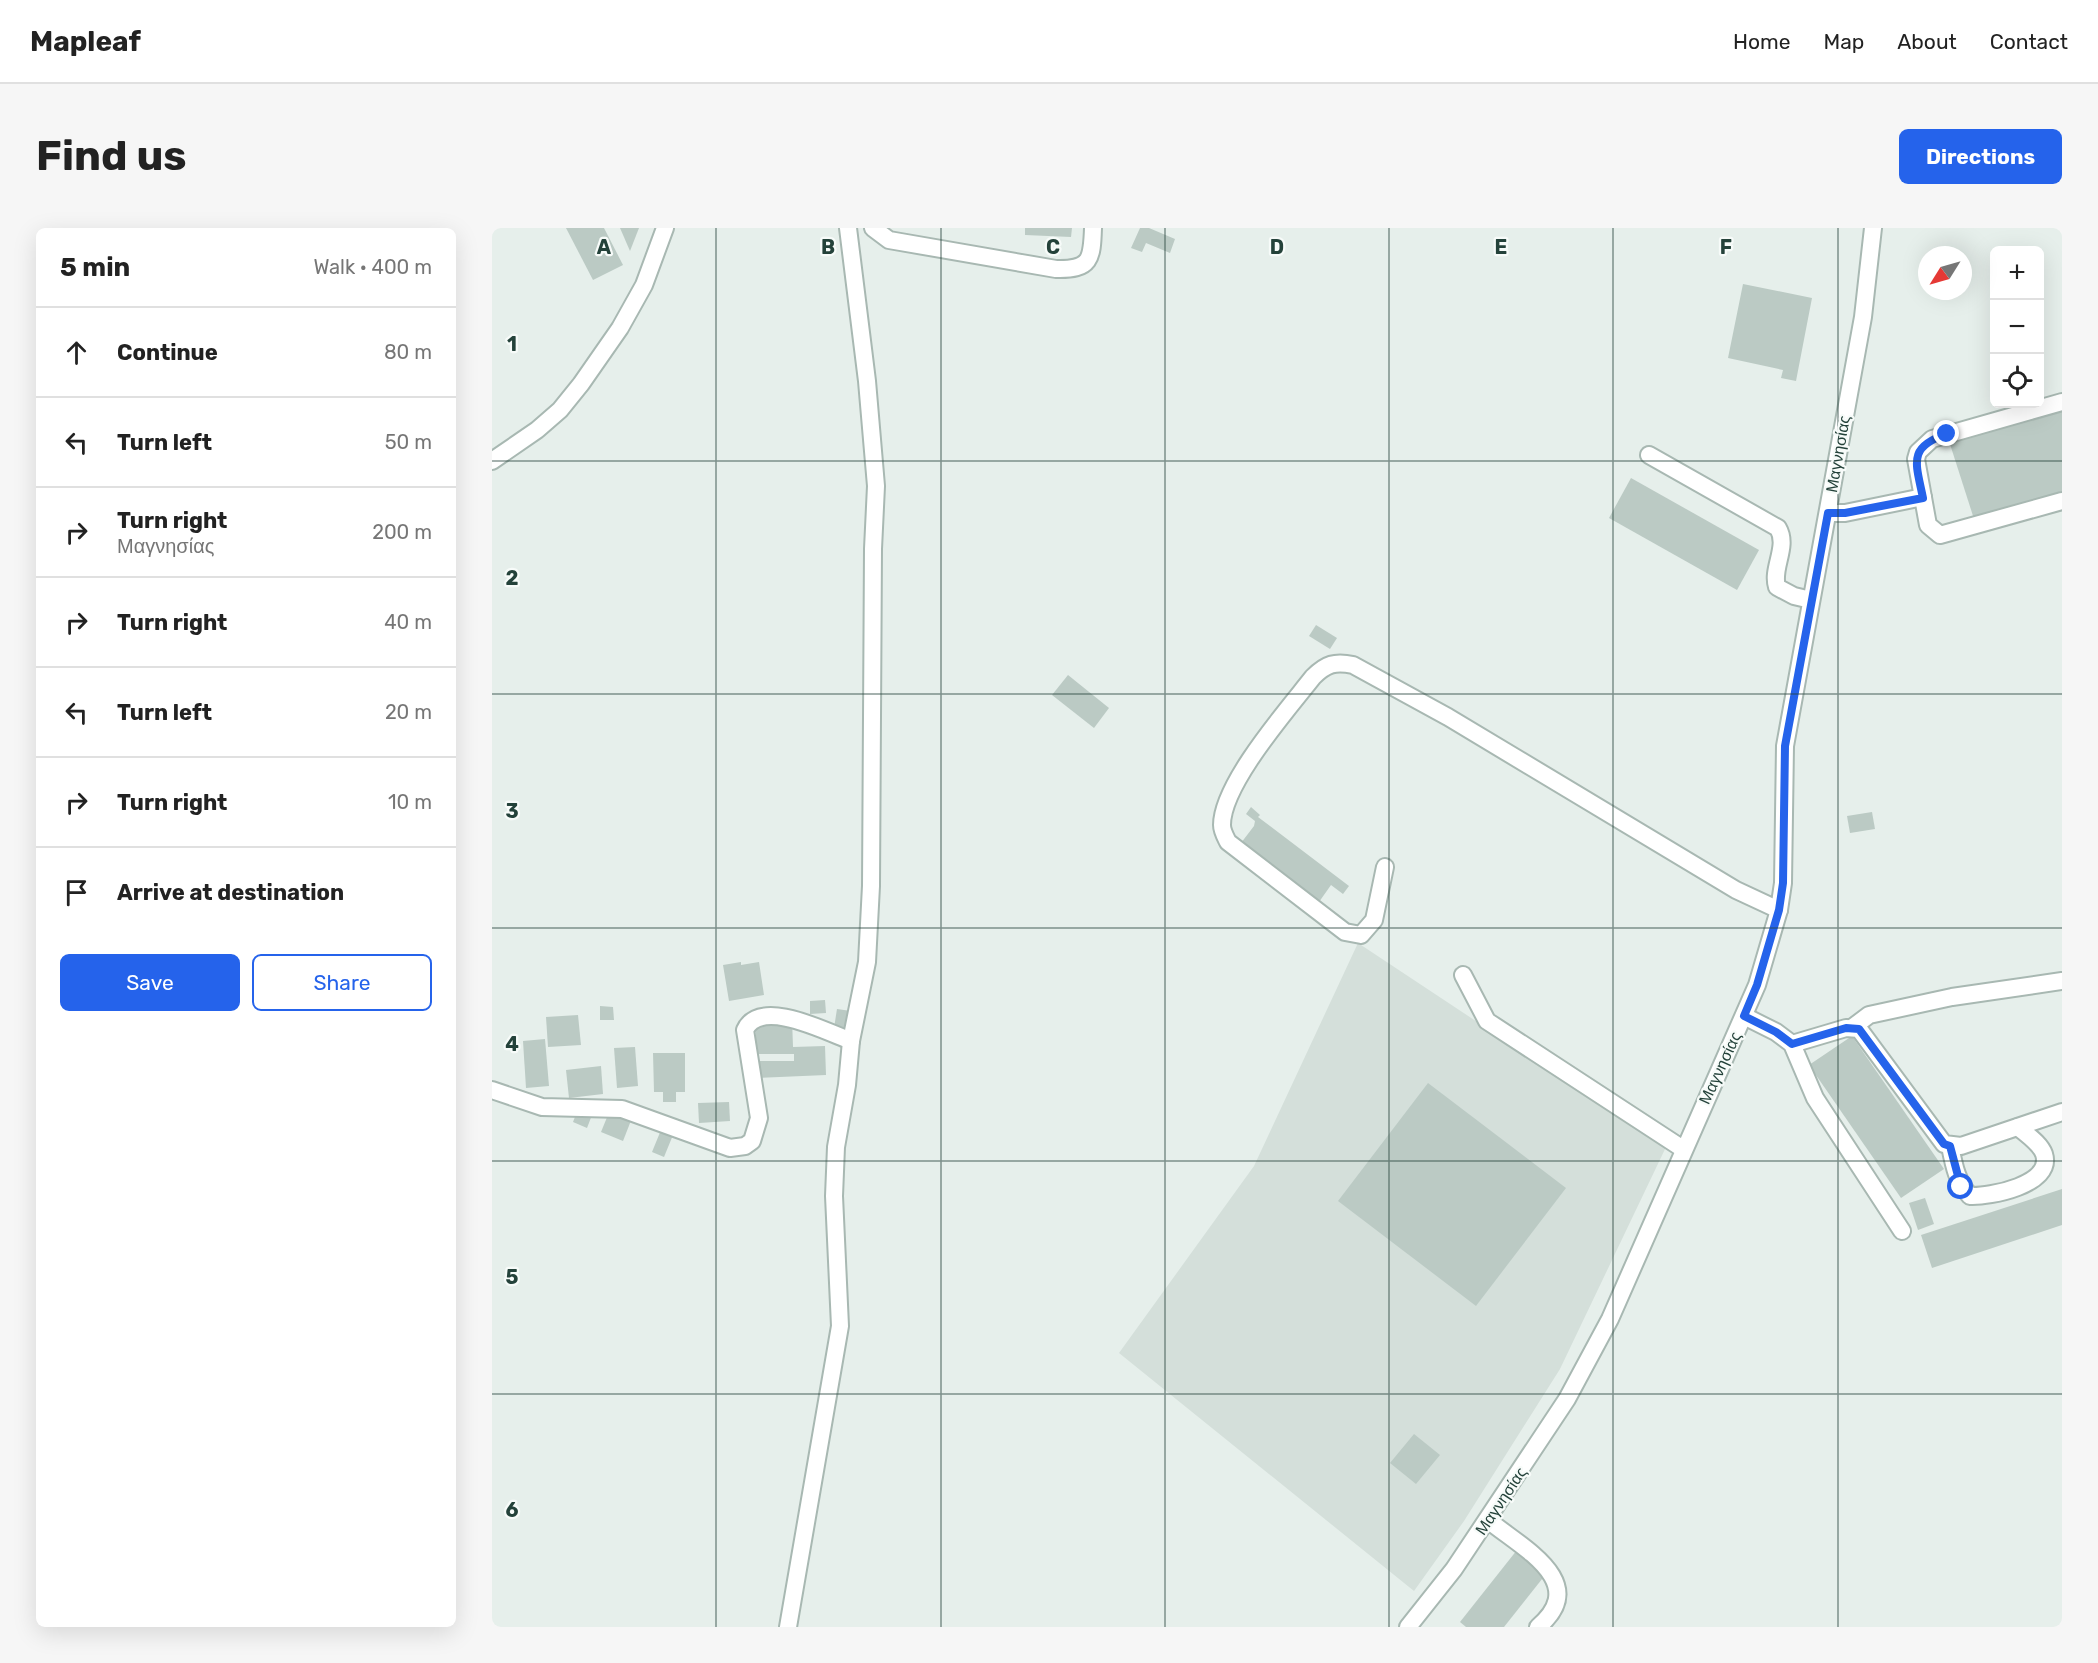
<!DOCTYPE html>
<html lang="en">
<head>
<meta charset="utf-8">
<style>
	:root { --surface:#fff; --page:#f6f6f6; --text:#222; --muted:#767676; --line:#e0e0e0; --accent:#2563eb }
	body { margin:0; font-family:Rubik,sans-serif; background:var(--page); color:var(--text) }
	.controls { position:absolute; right:18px; top:18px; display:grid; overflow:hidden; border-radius:9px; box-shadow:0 6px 24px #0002 }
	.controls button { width:54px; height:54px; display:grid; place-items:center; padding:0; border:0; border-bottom:2px solid var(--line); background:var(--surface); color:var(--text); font:30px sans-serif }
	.compass { position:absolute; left:1426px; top:18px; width:54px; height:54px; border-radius:50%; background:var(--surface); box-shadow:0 6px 24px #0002; rotate:233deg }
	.stop { position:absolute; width:18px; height:18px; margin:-14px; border:4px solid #2563eb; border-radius:50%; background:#fff }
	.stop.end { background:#2563eb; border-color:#fff; box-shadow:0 2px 6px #0008 }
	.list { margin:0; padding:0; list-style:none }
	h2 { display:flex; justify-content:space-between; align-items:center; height:78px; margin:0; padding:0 24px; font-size:26px }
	h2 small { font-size:20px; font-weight:400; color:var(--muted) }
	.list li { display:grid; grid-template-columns:39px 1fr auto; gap:18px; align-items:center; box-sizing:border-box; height:90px; padding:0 24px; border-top:2px solid var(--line) }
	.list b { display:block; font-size:22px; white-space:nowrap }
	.list p { margin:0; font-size:20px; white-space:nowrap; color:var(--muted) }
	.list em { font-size:20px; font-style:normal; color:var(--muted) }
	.actions { display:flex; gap:12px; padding:18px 24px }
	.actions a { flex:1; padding:14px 0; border:2px solid var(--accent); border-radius:9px; text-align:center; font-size:21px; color:var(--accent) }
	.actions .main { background:var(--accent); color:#fff }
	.icon { flex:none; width:33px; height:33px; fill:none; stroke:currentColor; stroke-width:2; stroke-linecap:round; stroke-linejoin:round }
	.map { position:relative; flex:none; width:1570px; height:1399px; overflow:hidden; border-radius:9px }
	header { display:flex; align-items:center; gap:36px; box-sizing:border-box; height:84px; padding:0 30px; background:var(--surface); border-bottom:2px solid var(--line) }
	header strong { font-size:28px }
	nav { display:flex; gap:33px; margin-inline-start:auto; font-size:21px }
	.intro { display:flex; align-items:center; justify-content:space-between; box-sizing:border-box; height:144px; padding:0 36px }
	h1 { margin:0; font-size:42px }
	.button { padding:15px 27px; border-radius:9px; background:var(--accent); color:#fff; font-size:21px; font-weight:700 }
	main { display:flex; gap:36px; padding:0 36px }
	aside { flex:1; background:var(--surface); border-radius:9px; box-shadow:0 6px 24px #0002 }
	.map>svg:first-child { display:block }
</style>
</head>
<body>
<header>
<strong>Mapleaf</strong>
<nav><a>Home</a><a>Map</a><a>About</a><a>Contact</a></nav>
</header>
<div class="intro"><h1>Find us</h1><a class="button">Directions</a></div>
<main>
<aside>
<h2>5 min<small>Walk · 400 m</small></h2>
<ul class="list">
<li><svg class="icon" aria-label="ahead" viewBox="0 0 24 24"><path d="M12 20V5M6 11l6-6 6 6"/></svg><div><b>Continue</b></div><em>80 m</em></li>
<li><svg class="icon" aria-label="left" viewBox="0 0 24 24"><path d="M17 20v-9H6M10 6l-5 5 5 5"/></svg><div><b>Turn left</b></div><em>50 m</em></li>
<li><svg class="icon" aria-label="right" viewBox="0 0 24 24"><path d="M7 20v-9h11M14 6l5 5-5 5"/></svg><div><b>Turn right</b><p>Μαγνησίας</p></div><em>200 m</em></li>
<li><svg class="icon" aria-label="right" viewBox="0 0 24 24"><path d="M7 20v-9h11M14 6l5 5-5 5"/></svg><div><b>Turn right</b></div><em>40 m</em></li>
<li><svg class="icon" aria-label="left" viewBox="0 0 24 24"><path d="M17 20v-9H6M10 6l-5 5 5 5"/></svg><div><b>Turn left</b></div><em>20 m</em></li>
<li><svg class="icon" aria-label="right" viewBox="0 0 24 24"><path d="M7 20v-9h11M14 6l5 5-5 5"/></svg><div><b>Turn right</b></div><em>10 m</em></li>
<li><svg class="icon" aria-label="arrive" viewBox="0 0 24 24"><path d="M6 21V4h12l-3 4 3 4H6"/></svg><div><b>Arrive at destination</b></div></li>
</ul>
<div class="actions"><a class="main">Save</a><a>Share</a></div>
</aside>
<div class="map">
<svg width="1570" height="1399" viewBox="0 0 1570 1399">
	<rect width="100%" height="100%" fill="#e6efeb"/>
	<!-- built -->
	<path fill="#d4dfda" d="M866 715 1174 919 1068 1141 972 1293 922 1363 627 1125 762 938Z"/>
	<!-- building -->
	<g fill="#bbcac4">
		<path d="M74 0H112L131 37 101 52Z"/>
		<path d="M128 0H147L138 23Z"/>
		<path d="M533 0H580L579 9 533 7Z"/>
		<path d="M648 0H657L683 11 678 25 654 15 650 24 639 20Z"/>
		<path d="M1251 56 1320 70 1304 153 1289 150 1291 142 1236 130Z"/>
		<path d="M1570 177V263L1482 291 1457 213Z"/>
		<path d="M1139 250 1267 322 1245 362 1117 290Z"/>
		<path d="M824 397 845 410 838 421 817 408Z"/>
		<path d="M576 447 617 480 602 500 560 467Z"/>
		<path d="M759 579 768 587 766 589 857 658 851 666 839 657 827 674 749 615 762 598 763 593 754 586Z"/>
		<path d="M1380 584 1383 601 1358 605 1355 588Z"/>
		<path d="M249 734V737L267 734 272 767 237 773 231 737Z"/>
		<path d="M333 772 334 785 318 786V773Z"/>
		<path d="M108 778 121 779 122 792H108Z"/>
		<path d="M345 781 359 783 356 802 342 800Z"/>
		<path d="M86 787 89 817 56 819 54 789Z"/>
		<path d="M300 791 301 819 333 818 334 847 265 850V833H302V826H264L263 792Z"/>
		<path d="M1360 808 1452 941 1409 970 1317 837Z"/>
		<path d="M53 811 57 858 34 860 31 813Z"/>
		<path d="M143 819 146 858 125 860 122 820Z"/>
		<path d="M161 825H193V864H184V874H171V864H162Z"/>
		<path d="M109 838 111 866 77 870 74 842Z"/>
		<path d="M936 855 1074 960 984 1078 846 973Z"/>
		<path d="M237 874 238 893 207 895 206 875Z"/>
		<path d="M86 881 100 887 95 900 81 894Z"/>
		<path d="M118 882 140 890 131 913 109 904Z"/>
		<path d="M169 902 181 907 172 929 160 924Z"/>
		<path d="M1570 961V997L1440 1040 1429 1007Z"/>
		<path d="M1433 970 1442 996 1426 1002 1417 975Z"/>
		<path d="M922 1206 948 1227 924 1256 898 1235Z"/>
		<path d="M1025 1322 1054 1346 1012 1399H974L968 1394Z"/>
	</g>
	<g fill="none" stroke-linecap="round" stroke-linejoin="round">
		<!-- minor casing -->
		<g stroke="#a8b8b2" stroke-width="20">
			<g id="minor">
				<path d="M381 0 397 12 564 41C599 42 600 31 601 0"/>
				<path d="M1570 174 1440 211 1426 224 1424 231 1436 297 1448 307 1570 273"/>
				<path d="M1157 227 1286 300C1297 319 1279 340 1285 359L1302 368 1319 372"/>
				<path d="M0 233 45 202 68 182 89 156 128 100 152 57 173 0"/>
				<path d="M1336 285H1353L1431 269"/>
				<path d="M893 639 882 692 869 707 853 704 736 614C733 608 730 603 730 597 730 556 796 481 821 449 834 436 843 433 861 437L956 489 1244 662 1287 682"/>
				<path d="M971 747 995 793 1191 921"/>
				<path d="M1252 788 1284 804 1300 816 1323 870 1410 1003"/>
				<path d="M1361 799 1377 787 1460 769 1570 753"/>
				<path d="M1300 816 1354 800 1367 801 1452 916 1469 918 1570 884"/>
				<path d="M0 862 50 879 130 881 238 920 253 918 260 913 267 890 253 802C268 769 335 804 359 813"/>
				<path d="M1458 918C1462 938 1465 954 1478 968 1497 969 1562 957 1552 926 1548 915 1535 907 1526 899"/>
				<path d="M996 1292C1030 1320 1099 1354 1046 1399"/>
				<path d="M296 1399 348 1098 342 968 344 919 355 857 359 813 375 734 379 658 381 321 384 258 375 153 356 0"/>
				<path d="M916 1399 962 1341 1075 1171 1118 1091 1265 757 1287 682 1291 655 1293 518 1371 89 1381 0"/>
			</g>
		</g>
		<!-- minor -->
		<use href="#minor" stroke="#fff" stroke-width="16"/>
	</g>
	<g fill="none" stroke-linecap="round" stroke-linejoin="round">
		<!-- route -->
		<path stroke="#2563eb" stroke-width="8" d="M1455 206C1415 219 1424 235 1431 270L1353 285H1336L1293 518 1291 655 1287 682 1265 757 1252 788 1284 804 1300 816 1354 800 1367 801 1452 916 1458 918 1469 959"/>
	</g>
	<!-- grid -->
	<path fill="none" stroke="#24423a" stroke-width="1.5" stroke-opacity="0.55" d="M224 0V1399M449 0V1399M673 0V1399M897 0V1399M1121 0V1399M1346 0V1399M0 233H1570M0 466H1570M0 700H1570M0 933H1570M0 1166H1570"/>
	<g text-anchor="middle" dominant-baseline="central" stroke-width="4.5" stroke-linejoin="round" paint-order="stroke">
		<!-- street labels -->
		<g font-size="16" fill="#24423a" stroke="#f7fbf9">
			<text transform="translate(1346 226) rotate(-80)">Μαγνησίας</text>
			<text transform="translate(1228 840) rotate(-65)">Μαγνησίας</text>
			<text transform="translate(1009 1273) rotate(-56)">Μαγνησίας</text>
		</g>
	</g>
	<g font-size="20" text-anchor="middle" font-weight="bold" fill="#24423a" stroke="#f7fbf9" stroke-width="4.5" stroke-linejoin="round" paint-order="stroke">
		<text x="112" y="26">A</text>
		<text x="336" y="26">B</text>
		<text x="561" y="26">C</text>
		<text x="785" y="26">D</text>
		<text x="1009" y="26">E</text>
		<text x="1234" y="26">F</text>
		<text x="20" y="123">1</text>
		<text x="20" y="357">2</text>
		<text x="20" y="590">3</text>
		<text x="20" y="823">4</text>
		<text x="20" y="1056">5</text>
		<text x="20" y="1289">6</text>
	</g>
</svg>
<div class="controls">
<button>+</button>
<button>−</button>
<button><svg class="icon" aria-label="locate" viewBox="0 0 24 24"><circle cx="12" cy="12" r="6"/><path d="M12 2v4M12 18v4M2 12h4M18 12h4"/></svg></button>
</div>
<svg class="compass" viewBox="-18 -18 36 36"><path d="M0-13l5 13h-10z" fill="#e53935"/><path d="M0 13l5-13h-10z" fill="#767676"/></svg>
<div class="stop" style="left:1469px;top:959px"></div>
<div class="stop end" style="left:1455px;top:206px"></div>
</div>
</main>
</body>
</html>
